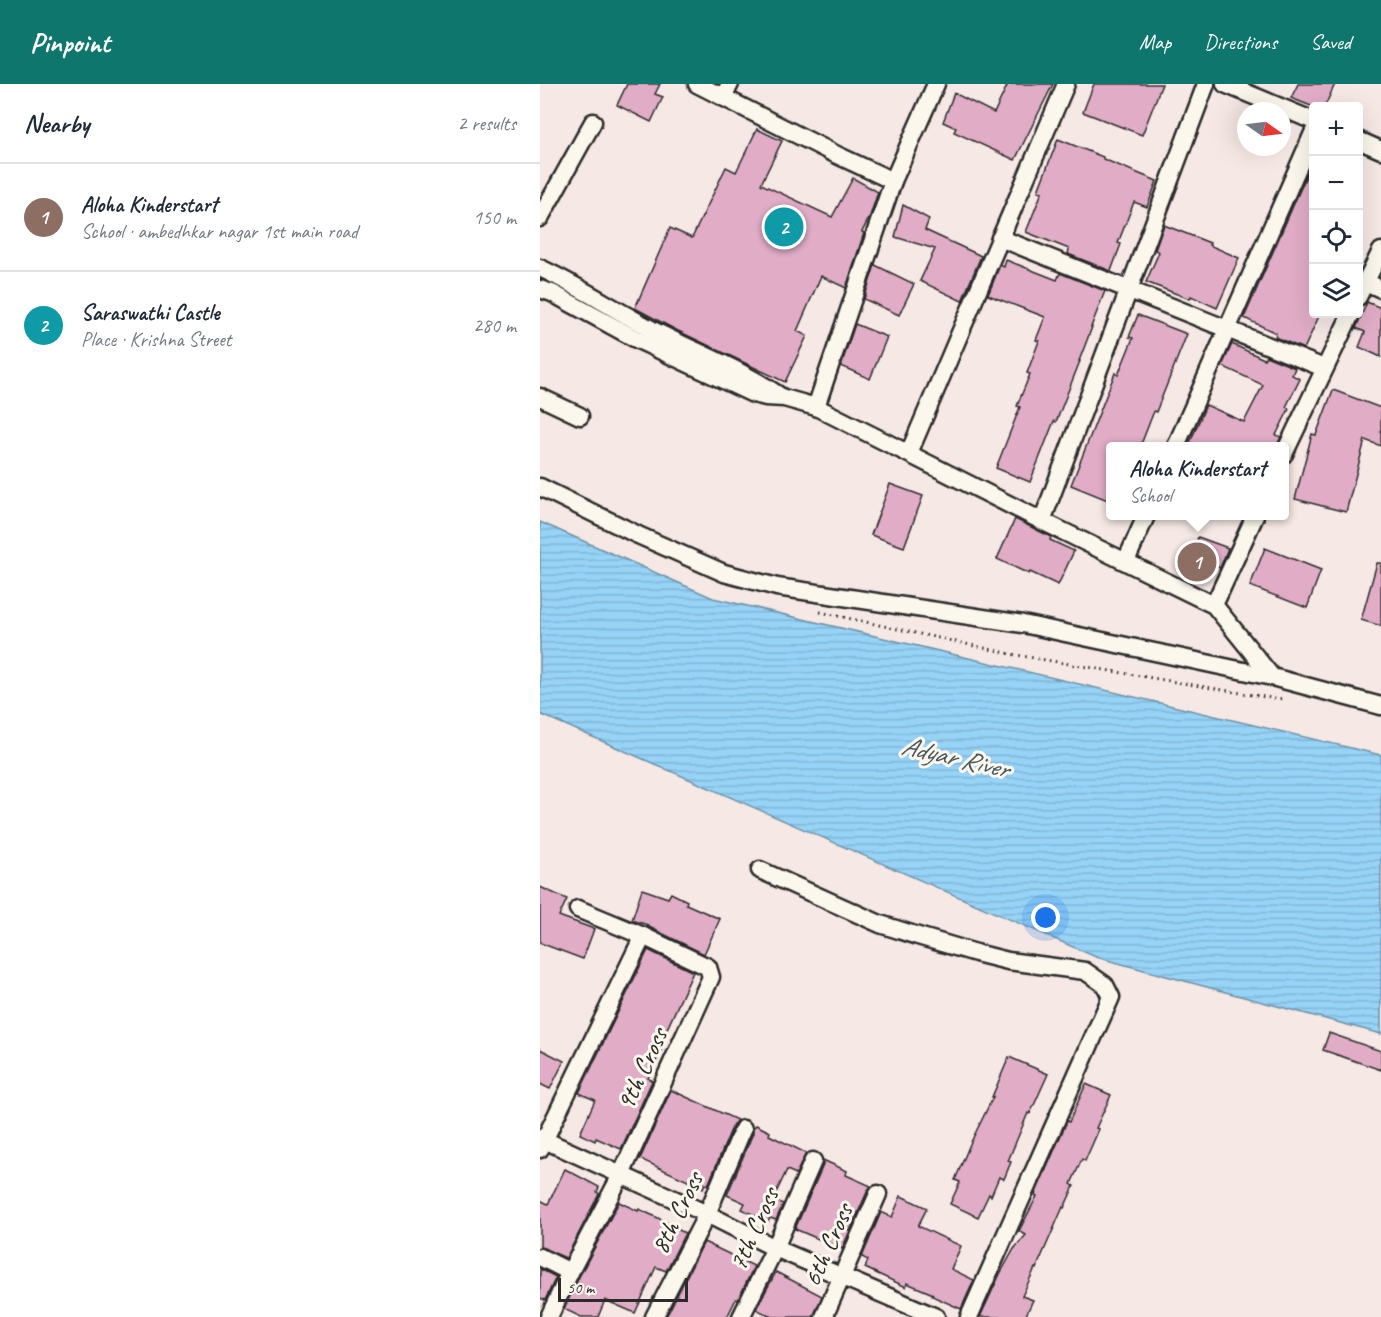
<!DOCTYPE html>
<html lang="en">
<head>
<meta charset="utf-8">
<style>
	:root { --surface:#fff; --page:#f6f6f7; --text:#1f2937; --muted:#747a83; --line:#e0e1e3; --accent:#0f766e }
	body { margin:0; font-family:Caveat,sans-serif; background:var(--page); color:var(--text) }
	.controls { position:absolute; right:18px; top:18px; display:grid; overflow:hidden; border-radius:6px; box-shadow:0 6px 24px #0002 }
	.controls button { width:54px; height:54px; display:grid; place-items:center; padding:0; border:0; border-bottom:2px solid var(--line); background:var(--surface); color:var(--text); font:30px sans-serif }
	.compass { position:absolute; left:697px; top:18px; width:54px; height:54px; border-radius:50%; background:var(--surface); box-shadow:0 6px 24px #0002; rotate:104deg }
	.scale { position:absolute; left:18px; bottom:15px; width:130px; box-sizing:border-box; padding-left:6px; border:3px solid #2b2b2b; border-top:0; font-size:16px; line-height:21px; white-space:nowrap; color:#2b2b2b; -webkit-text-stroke:4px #fbf7ec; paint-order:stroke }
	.you { position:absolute; left:506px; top:834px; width:21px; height:21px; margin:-15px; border:4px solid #fff; border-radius:50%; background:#1a73e8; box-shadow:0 0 0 9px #1a73e833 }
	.badge { display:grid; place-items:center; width:39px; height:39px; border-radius:50%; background:var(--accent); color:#fff; font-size:20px; font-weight:700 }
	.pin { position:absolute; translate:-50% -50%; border:3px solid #fff; box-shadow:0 2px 6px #0006 }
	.popup { position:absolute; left:566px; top:358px; width:183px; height:78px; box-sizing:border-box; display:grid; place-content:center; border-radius:6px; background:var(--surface); filter:drop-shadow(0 2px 4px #0005); font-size:20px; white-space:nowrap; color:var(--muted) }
	.popup b { font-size:22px; color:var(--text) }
	.popup::after { content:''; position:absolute; left:50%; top:100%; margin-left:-12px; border:12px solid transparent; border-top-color:var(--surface) }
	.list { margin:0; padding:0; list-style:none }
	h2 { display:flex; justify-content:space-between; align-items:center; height:78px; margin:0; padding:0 24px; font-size:26px }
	h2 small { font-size:20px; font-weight:400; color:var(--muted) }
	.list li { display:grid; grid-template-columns:39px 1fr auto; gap:18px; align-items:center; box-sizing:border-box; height:108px; padding:0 24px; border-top:2px solid var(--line) }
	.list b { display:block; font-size:22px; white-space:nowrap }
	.list p { margin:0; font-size:20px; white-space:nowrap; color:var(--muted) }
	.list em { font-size:20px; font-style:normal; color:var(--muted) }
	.icon { flex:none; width:33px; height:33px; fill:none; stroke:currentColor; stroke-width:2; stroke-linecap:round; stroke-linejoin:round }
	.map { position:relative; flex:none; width:841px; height:1233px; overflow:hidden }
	header { display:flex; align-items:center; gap:36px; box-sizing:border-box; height:84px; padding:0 30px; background:var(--accent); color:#fff }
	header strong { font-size:28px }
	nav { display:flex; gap:33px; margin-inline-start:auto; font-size:21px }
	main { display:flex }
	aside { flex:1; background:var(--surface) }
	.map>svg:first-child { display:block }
</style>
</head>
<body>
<header>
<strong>Pinpoint</strong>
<nav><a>Map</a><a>Directions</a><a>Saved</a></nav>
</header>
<main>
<aside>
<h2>Nearby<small>2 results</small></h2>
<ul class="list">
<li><span class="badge" style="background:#8d6e63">1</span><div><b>Aloha Kinderstart</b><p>School · ambedhkar nagar 1st main road</p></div><em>150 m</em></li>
<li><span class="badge" style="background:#0f9aa8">2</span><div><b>Saraswathi Castle</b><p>Place · Krishna Street</p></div><em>280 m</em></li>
</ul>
</aside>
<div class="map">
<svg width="841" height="1233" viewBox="0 0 841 1233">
	<defs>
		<pattern id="water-rules" width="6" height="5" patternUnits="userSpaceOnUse" patternTransform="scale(1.5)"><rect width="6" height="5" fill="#96d3f7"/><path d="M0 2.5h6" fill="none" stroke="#81b5d4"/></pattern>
	</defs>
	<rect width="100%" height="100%" fill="#f6e8e4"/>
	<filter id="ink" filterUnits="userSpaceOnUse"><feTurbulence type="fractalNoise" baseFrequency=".0167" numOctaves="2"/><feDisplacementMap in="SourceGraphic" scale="12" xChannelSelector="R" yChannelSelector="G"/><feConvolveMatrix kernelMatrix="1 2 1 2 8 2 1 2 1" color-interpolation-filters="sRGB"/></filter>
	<g filter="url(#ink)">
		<!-- water -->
		<path fill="url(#water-rules)" stroke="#6b90a5" stroke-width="1.5" d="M0 438 173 514 841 671V950L556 873 0 630Z"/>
		<!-- building -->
		<g fill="#e0acc6" stroke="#2b2b2b" stroke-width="1.5">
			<path d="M87 0H120L115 10 123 13 111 38 77 21Z"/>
			<path d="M468 0H513L475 76 414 48 416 44 403 38 414 9 454 29Z"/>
			<path d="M554 0H622L602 51 543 28Z"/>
			<path d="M758 0H795L785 22H771L751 14Z"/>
			<path d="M217 45 242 57 221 100 292 133 313 94 338 108 330 132 322 148 324 149 306 204 281 192 257 247 267 252 245 298 134 245 95 224 130 144 152 154 186 83 196 88Z"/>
			<path d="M518 55 563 73V75L617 97 607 123 594 118 578 159 581 160 571 187 528 170 529 165 486 148 502 108 498 107Z"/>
			<path d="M774 74V230H780L764 265 735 253 736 249 704 234Z"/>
			<path d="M363 121 389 135 385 146 441 172 422 217 380 197 395 165 355 153Z"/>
			<path d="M624 141 670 159 669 161 699 174 677 224 651 212 650 215 606 198 619 168 615 166Z"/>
			<path d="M466 176 517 196 520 189 565 207 551 243H552L539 277H540L516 338 514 337 490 398 456 384 480 323 477 322 490 290 487 289 499 257 496 256 505 233 448 211 460 181 464 183Z"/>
			<path d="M335 181 374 200 359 231 324 215Z"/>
			<path d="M827 218 841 224V273L819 263 825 248 816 244Z"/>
			<path d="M598 231 647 250 616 328 614 327 600 363H570V417L531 401 575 289 578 291 593 254 589 253Z"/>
			<path d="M315 240 347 253 330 295 301 282Z"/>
			<path d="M692 260 724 275 726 272 755 284 752 291 760 295 746 323 749 325 736 351 741 353 736 363H648L666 321 704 338 723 301 682 282Z"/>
			<path d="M793 306 841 324V362L825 356 806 428 755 415 772 350 776 351Z"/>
			<path d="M350 400 383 412 364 463 331 451Z"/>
			<path d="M475 435 511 453 510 456 534 467 518 501 490 488 489 490 457 475Z"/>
			<path d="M658 453 688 464 680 484 651 473Z"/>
			<path d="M725 464 781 486 767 524 710 502Z"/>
			<path d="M837 479H841V542L821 536Z"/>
			<path d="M0 803 27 815 19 832 54 845 43 875 0 859Z"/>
			<path d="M102 805 128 814 131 809 147 817 146 820 180 835 164 870 107 842 108 841 92 836Z"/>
			<path d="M108 866 153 888 121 958 124 960 108 994 112 997 81 1065 56 1054 55 1057 40 1050 55 1016 39 1009Z"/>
			<path d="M789 949 841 967V986L783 966Z"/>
			<path d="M0 965 24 977 10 1005 0 1000Z"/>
			<path d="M469 973 508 990 490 1030 488 1029 468 1077 471 1078 464 1095 459 1093 451 1112 449 1110 438 1133 410 1120 420 1098 415 1096 430 1060 453 1013H452Z"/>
			<path d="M546 1000 571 1011 556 1044 559 1045 545 1077 542 1075 531 1100 534 1102 524 1124 523 1123 496 1185 495 1184 482 1212 493 1216 485 1233H440L460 1190 474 1165 486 1151 479 1147 497 1112 495 1111 527 1037 529 1038Z"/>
			<path d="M131 1006 197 1036 193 1041 168 1101 165 1100 163 1104 100 1075Z"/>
			<path d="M216 1041 230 1048 229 1051 266 1069 256 1090 247 1086 233 1115 243 1120 236 1136 230 1134 228 1138 202 1125 205 1119 187 1111 213 1049V1044Z"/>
			<path d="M283 1076 307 1087 306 1091 331 1102 328 1106 302 1165 255 1145 283 1081Z"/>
			<path d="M25 1085 59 1103 57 1108 59 1110 26 1174 0 1163V1116L8 1120Z"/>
			<path d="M361 1112 387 1124 378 1142 421 1162 411 1185 434 1196 421 1225 392 1212 393 1210 367 1199 366 1203 325 1184 328 1176 322 1173 341 1128 352 1133Z"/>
			<path d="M79 1118 98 1127 99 1125 116 1133 138 1144 137 1145 145 1149 126 1187 116 1183 95 1229 65 1216 58 1233H41L24 1225 39 1193Z"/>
			<path d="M164 1158 214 1182 198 1216 196 1215 187 1233H126Z"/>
			<path d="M0 1185 16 1193 5 1216 0 1214Z"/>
			<path d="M236 1188 282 1212 273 1233H232L216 1225Z"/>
		</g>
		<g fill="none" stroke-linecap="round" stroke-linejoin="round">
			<!-- street casing -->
			<g stroke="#2b2b2b" stroke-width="21">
				<g id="street">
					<path d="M157 0 297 71 353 97"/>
					<path d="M685 0 774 37"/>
					<path d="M183 13 190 0"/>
					<path d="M818 56 841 66"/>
					<path d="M0 134 53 38"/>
					<path d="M460 154 784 284"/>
					<path d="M0 184C39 202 75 226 113 246 155 268 201 285 240 312"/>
					<path d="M826 198 841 205"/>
					<path d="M0 205 12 209 96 255 213 310 226 313 244 314 276 323 502 437 674 521 732 593 841 622"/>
					<path d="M818 213 841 167"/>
					<path d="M0 313 40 332"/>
					<path d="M276 323 353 97 396 0"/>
					<path d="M636 362 774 47"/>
					<path d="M369 369 526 0"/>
					<path d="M744 370 811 230"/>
					<path d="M0 403 98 451 184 489 237 503 483 540 732 593"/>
					<path d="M502 437 666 0"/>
					<path d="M586 477 606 432"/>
					<path d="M674 521 715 432"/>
					<path d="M220 786 340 840 378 852 436 869 468 877 545 887 565 901 571 913 429 1233"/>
					<path d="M0 1054 167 1130 235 1164 396 1233"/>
					<path d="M0 1065 103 852"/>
					<path d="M0 1173 30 1188"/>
					<path d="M9 1233 30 1188 81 1091 171 893 168 883 103 852 38 825"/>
					<path d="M114 1233 167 1130 203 1045"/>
					<path d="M201 1233 235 1164 273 1077"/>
					<path d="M284 1233 338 1110"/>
				</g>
			</g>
			<!-- path -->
			<path stroke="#2b2b2b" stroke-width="3" stroke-dasharray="1.5 4.5" stroke-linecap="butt" d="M280 528 476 571 713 611 738 615 745 614"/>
			<!-- street -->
			<use href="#street" stroke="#fbf7ec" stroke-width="16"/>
		</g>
	</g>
	<g text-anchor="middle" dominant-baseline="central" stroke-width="6" stroke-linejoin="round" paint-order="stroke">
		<!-- street labels -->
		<g font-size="26" fill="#2b2b2b" stroke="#fbf7ec">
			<text transform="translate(102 985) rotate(-65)">9th Cross</text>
			<text transform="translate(137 1129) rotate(-64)">8th Cross</text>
			<text transform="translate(214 1145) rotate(-66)">7th Cross</text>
			<text transform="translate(288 1161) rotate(-66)">6th Cross</text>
		</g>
		<!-- water labels -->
		<g font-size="27" font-style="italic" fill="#46555e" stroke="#fbf7ec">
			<text transform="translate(415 673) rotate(13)">Adyar River</text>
		</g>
	</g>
</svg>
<div class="controls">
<button>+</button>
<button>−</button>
<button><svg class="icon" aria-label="locate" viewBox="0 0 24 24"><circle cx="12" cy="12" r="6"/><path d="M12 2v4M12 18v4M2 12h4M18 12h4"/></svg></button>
<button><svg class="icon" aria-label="layers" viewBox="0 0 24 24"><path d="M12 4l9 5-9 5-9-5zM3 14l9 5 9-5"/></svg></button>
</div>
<svg class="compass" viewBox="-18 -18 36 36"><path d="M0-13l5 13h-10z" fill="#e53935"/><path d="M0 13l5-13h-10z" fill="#747a83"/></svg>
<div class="scale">50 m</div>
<div class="you"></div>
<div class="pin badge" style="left:657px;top:478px;background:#8d6e63">1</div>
<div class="popup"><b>Aloha Kinderstart</b>School</div>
<div class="pin badge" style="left:244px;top:143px;background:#0f9aa8">2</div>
</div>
</main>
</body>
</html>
